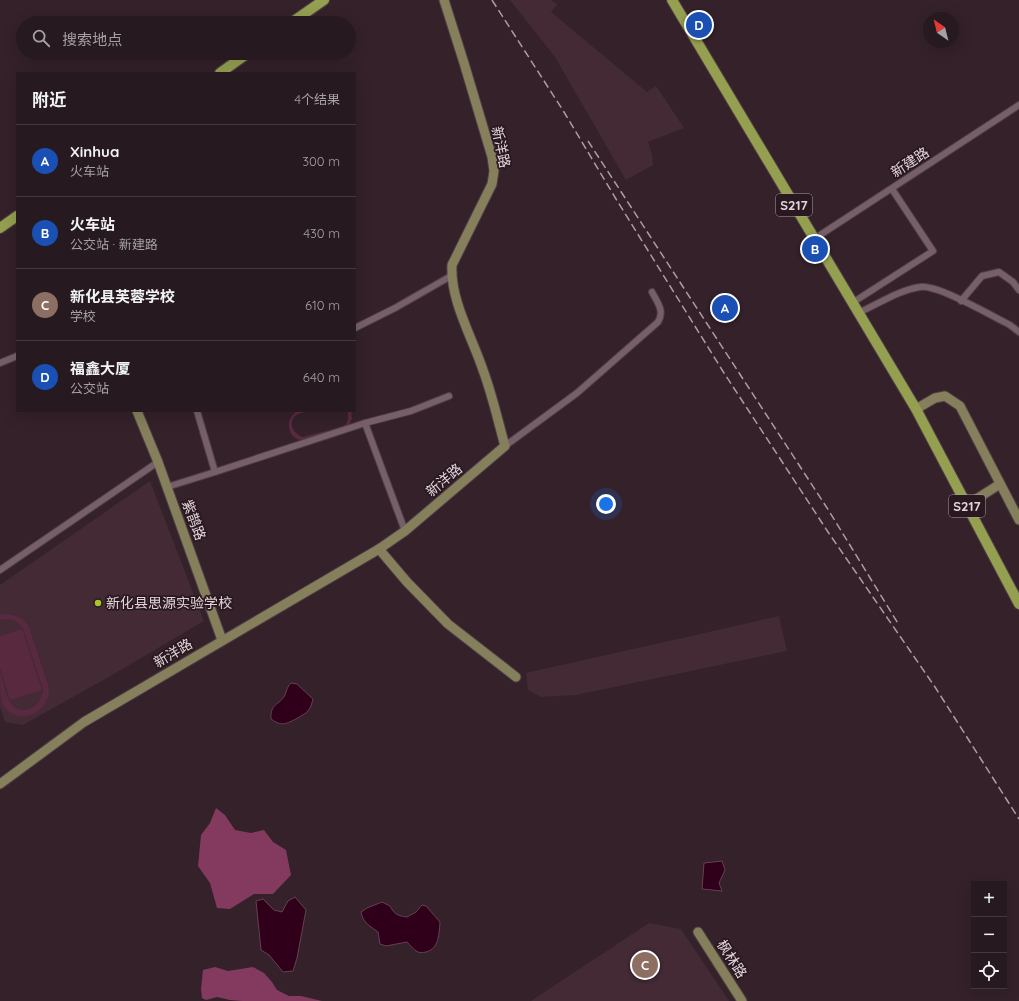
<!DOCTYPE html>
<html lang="zh">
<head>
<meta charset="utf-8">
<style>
	:root { --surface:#271920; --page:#2f2229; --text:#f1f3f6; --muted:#a4a0a5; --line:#43383e; --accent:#0f766e }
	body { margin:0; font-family:Quicksand,"Noto Sans SC",sans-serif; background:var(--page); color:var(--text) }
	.controls { position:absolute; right:12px; bottom:12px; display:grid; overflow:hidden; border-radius:0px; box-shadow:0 4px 16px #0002 }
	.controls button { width:36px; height:36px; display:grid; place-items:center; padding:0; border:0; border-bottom:1px solid var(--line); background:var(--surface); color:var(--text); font:20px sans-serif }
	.compass { position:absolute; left:923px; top:12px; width:36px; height:36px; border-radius:50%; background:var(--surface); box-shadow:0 4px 16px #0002; rotate:325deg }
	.you { position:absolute; left:606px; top:504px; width:14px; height:14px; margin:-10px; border:3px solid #fff; border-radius:50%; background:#1a73e8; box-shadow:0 0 0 6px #1a73e833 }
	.badge { display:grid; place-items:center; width:26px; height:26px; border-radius:50%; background:var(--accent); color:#fff; font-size:13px; font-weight:700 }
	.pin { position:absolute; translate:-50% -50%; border:2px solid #fff; box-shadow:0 1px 4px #0006 }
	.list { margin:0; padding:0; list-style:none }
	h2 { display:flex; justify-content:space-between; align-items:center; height:52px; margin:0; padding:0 16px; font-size:17px }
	h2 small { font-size:13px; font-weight:400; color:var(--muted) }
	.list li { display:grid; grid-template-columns:26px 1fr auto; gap:12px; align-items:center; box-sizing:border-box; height:72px; padding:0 16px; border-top:1px solid var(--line) }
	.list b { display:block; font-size:15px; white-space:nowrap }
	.list p { margin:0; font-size:13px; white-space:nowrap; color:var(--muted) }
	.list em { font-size:13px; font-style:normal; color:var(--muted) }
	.icon { flex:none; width:22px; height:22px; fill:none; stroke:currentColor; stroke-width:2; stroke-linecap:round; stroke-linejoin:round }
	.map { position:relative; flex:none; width:1019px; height:1001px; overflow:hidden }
	.search { position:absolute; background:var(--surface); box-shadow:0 4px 16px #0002; left:16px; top:16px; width:340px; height:44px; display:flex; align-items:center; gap:10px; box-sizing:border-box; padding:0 14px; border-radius:22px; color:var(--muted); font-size:15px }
	.panel { position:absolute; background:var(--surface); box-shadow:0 4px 16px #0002; left:16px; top:72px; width:340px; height:340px; border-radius:0px }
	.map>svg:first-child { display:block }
</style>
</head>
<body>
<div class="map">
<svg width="1019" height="1001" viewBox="0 0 1019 1001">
	<rect width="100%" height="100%" fill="#34212a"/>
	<!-- built -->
	<g fill="#432a35">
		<path d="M510 0H551L557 4 551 12 647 92 656 86 684 128 648 142 652 154 653 165 626 180 555 57Z"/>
		<path d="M150 481 204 621 114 674 23 725 5 722 0 707V585Z"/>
		<path d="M779 616 787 651 576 695 541 697 528 690 526 673Z"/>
		<path d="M649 923 681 929 729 1001H531Z"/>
	</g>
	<!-- green -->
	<g fill="#592940">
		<path d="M297 411H308C305 412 301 413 298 414 287 420 292 434 303 437L341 427 346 424 348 420V411H351L352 418 348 427 303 441C287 438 284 420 297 411Z"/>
		<path d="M3 614C15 614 22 617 29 627L49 688C50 715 14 728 2 703 0 694 0 681 0 672 3 681 5 693 10 702 21 718 42 708 43 689L23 628C17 620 10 617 0 620V615Z"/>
		<path d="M22 629 42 690 10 700 0 668V636Z"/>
	</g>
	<!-- forest -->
	<g fill="#843a5f">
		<path d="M216 808 225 815 235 830 251 833 264 830 273 842 286 850 291 875 273 894H254L230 909 217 908 210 883 198 866 201 835 210 823Z"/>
		<path d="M215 967 228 971 253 967 264 973 272 982 277 990 289 996H301L322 1001H242L230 1000 217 997 206 1000 202 998 201 989 203 970Z"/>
	</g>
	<!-- water -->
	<g fill="#30001b" stroke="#664055">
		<path d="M291 683 297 684 313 699C312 703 311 707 308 711 304 715 288 724 283 724 278 724 274 721 271 719 270 703 279 706 285 695 287 690 287 687 291 683Z"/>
		<path d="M722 861 725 870 719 883 722 891 702 889 704 863Z"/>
		<path d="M295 897 306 910 297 958 293 971 283 972 269 955 261 950 256 901 263 899 274 910 282 912 288 901Z"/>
		<path d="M382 902 390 906C394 914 398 916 407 917L416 912 422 905 426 906 440 922C439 934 439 949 426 952 423 953 419 953 416 951 413 949 410 945 407 942L386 946 380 944 378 932C370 926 363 923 361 912L367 908Z"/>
	</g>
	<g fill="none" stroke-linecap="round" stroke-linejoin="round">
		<!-- street casing -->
		<g stroke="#4f3f46" stroke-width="8">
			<g id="street">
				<path d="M814 239 1019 105"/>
				<path d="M961 301 982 276 999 272 1013 282 1019 290"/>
				<path d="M852 303 933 251 892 189"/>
				<path d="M858 313C878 304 899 290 920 287 937 284 992 316 1010 325L1019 332"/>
				<path d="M355 328 395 308 451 276"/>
				<path d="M0 363 17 356"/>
				<path d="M197 411 215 472 365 423 405 531"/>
				<path d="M365 423 411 411 449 396"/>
				<path d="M505 446 577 393 658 322C665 311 657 302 652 292"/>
				<path d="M167 487 215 472"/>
				<path d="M0 570 158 462"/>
			</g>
		</g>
		<!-- secondary casing -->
		<g stroke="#4f3f46" stroke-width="11">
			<g id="secondary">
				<path d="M916 409 935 398 945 396 960 406 1019 520"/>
				<path d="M137 411 158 462 222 640"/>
				<path d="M967 505 1000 484"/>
				<path d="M379 549 407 582 448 624 516 677"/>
				<path d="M0 784 84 722 379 549 405 531 505 446C498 421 492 394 483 370 472 337 450 300 452 265L492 184 494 171 492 157 464 63 444 0"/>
				<path d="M698 932 742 1001"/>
			</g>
		</g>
		<!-- primary casing -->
		<g stroke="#4f3f46" stroke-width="12">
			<g id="primary">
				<path d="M672 0 916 409 1019 604"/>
				<path d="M291 23 324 0"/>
				<path d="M220 73 248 53"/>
				<path d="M0 228 17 216"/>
			</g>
		</g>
		<!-- street -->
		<use href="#street" stroke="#765f69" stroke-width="6"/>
		<!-- secondary -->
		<use href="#secondary" stroke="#857f5c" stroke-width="9"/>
		<!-- primary -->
		<use href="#primary" stroke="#949f4f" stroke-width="10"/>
		<!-- rail -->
		<g stroke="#ac9da3" stroke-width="1.5" stroke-dasharray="8 4" stroke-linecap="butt">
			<path d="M492 0 564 112 616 199 724 373 828 532 935 687 1019 819"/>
			<path d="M588 141 829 511 899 625"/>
		</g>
	</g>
	<!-- markers -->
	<circle fill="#a4c824" stroke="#2a1820" stroke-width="1.5" cx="98" cy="603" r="4"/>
	<g text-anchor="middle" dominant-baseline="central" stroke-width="3.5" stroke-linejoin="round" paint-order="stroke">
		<!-- shield labels -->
		<g fill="#2a1820" stroke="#ac9da3" stroke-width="1">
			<rect x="776" y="194" width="36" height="22" rx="3"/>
			<rect x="949" y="495" width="36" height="22" rx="3"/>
		</g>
		<g font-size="13" font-weight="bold" fill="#e3d6db">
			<text x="794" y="205">S217</text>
			<text x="967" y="506">S217</text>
		</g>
		<!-- street labels -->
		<g font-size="14" fill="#e3d6db" stroke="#2a1820">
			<text transform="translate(501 147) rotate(78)">新洋路</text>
			<text transform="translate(910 162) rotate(-33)">新建路</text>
			<text transform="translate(444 480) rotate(-40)">新洋路</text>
			<text transform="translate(194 520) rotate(70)">紫鹊路</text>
			<text transform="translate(173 653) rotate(-31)">新洋路</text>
			<text transform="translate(732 959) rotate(57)">枫林路</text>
		</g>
		<!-- poi labels -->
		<g font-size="14" fill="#e3d6db" stroke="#2a1820" text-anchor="start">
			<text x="106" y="603">新化县思源实验学校</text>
		</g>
	</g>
</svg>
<div class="controls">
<button>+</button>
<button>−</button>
<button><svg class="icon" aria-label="locate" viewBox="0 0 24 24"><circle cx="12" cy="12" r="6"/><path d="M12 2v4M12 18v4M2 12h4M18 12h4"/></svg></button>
</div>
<svg class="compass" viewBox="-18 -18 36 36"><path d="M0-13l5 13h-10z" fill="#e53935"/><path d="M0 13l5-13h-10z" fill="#a4a0a5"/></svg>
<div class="you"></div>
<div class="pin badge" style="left:725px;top:308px;background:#1a4fb4">A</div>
<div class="pin badge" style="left:815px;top:249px;background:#1a4fb4">B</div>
<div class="pin badge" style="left:645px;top:965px;background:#8d6e63">C</div>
<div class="pin badge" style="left:699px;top:25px;background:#1a4fb4">D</div>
<div class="search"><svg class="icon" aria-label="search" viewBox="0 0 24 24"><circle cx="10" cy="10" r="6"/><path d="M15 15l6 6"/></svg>搜索地点</div>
<section class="panel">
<h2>附近<small>4个结果</small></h2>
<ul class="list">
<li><span class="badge" style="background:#1a4fb4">A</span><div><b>Xinhua</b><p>火车站</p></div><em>300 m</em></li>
<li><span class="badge" style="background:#1a4fb4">B</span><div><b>火车站</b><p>公交站 · 新建路</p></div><em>430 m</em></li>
<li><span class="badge" style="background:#8d6e63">C</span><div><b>新化县芙蓉学校</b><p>学校</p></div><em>610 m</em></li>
<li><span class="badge" style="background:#1a4fb4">D</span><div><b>福鑫大厦</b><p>公交站</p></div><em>640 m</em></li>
</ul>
</section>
</div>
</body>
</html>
